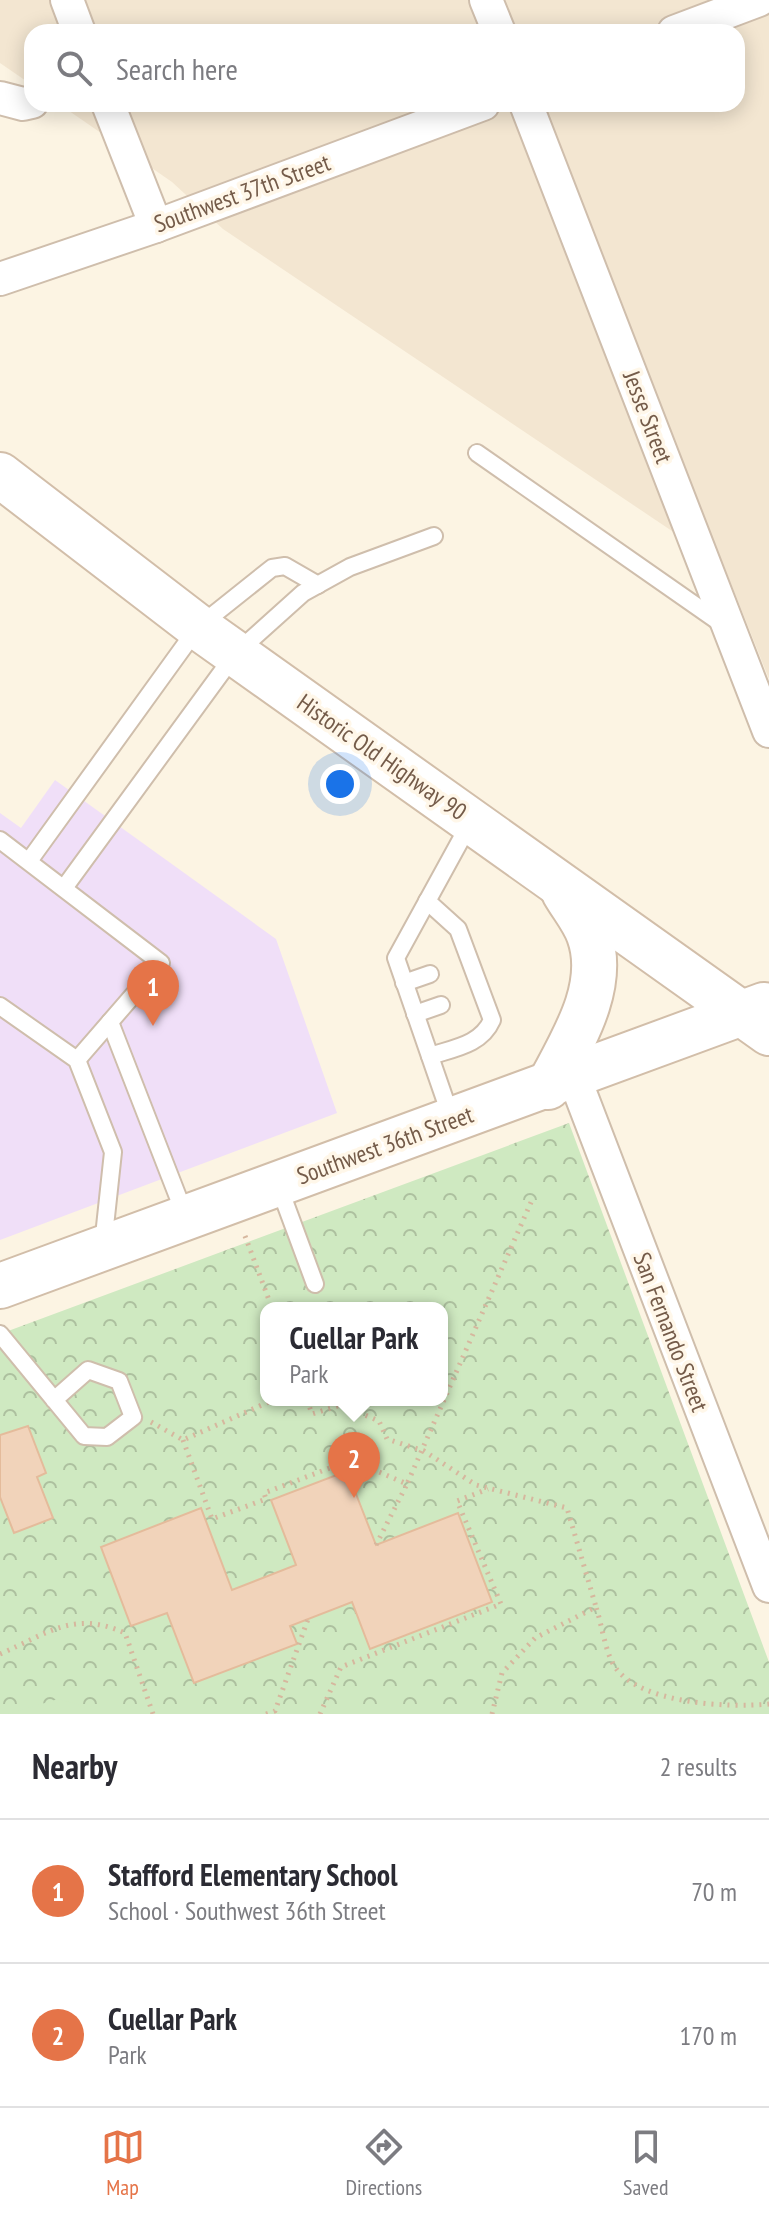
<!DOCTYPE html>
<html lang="en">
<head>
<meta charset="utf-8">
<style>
	:root { --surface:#fff; --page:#f7f7f7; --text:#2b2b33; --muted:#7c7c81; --line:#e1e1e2; --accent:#e57448 }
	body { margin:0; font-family:"PT Sans Narrow",sans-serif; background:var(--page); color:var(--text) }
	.you { position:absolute; left:340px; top:784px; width:28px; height:28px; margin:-20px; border:6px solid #fff; border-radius:50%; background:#1a73e8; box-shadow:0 0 0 12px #1a73e833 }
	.badge { display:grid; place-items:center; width:52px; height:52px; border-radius:50%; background:var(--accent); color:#fff; font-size:26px; font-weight:700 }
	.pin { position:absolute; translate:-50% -66px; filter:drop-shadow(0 2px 4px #0008) }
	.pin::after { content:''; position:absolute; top:42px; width:28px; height:24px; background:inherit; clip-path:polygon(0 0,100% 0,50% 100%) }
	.popup { position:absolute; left:260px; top:1302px; width:188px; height:104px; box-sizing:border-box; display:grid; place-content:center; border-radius:16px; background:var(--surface); filter:drop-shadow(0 2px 6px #0005); font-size:26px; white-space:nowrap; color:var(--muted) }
	.popup b { font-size:30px; color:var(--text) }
	.popup::after { content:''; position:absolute; left:50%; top:100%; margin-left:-16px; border:16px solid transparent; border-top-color:var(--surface) }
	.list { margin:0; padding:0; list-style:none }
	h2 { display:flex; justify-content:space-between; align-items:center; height:104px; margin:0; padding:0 32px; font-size:34px }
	h2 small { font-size:26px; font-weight:400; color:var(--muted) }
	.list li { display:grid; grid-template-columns:52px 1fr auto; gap:24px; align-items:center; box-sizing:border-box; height:144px; padding:0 32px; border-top:2px solid var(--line) }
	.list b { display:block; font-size:30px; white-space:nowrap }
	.list p { margin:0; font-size:26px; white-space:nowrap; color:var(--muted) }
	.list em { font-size:26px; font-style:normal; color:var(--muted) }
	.icon { flex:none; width:44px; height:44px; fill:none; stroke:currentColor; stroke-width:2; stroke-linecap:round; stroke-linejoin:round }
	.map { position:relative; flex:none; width:769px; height:1714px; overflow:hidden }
	.search { position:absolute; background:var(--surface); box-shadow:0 4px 20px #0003; left:24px; right:24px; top:24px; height:88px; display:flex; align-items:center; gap:20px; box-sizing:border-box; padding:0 28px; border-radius:24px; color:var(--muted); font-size:30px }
	.sheet { height:392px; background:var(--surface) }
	nav { display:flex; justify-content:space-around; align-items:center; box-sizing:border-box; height:112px; border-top:2px solid var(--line); background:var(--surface); font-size:22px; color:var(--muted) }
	nav a { display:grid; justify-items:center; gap:4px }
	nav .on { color:var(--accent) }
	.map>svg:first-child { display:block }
</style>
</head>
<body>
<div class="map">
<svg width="769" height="1714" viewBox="0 0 769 1714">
	<defs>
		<pattern id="park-crowns" width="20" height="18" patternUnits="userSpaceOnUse" patternTransform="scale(2)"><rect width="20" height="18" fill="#cfe9c1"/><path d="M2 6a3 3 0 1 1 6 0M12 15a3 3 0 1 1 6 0" fill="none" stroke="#adc09f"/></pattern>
	</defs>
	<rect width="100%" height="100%" fill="#fcf4e3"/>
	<!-- residential -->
	<path fill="#f3e6d1" d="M0 0H769V679L724 566 223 229 172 182 59 104H737V32H32V85L0 63Z"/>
	<!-- education -->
	<path fill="#f0dff8" d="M55 780 276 939 337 1113 0 1240V813L21 828Z"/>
	<!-- park -->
	<path fill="url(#park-crowns)" fill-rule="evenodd" d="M569 1123 769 1662V1714H0V1334ZM266 1308H442V1400H266Z"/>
	<!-- garden -->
	<path fill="#cfe9c1" d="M58 1699 84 1706 87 1714H8Z"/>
	<!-- building -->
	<g fill="#f1d3ba" stroke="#e4bb9b" stroke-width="2">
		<path d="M28 1426 46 1473 37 1477 53 1518 14 1533 0 1497V1435Z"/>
		<path d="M347 1471 376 1545 458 1513 492 1602 370 1649 352 1602 290 1626 297 1644 194 1683 167 1613 131 1626 101 1547 201 1508 232 1590 296 1565 271 1500Z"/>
	</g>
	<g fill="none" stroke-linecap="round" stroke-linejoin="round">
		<!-- service casing -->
		<g stroke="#cfbeac" stroke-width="20">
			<g id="service">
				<path d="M477 453 722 624"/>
				<path d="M0 840 161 963 77 1060"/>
				<path d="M29 861 198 627 272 568 285 566 318 585"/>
				<path d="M64 888 235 654 303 593 350 567 434 536"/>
				<path d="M427 901 458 929 492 1020C481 1045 454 1048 430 1056"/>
				<path d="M404 983 430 974"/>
				<path d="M0 1006 77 1060 113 1152 103 1245"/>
				<path d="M415 1014 441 1005"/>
				<path d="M110 1022 185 1215"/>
				<path d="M452 1120 396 958 470 823"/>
				<path d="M278 1184 315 1284"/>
				<path d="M0 1334 84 1436 107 1437 133 1417 119 1381 88 1370 54 1400"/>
			</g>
		</g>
		<!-- minor casing -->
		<g stroke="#cfbeac" stroke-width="36">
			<g id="minor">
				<path d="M67 0 79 32"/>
				<path d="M486 0 499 32"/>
				<path d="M674 32 759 0"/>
				<path d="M0 98 23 104 32 102"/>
				<path d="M108 104 156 226"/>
				<path d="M526 104 769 731"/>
				<path d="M0 279 156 226 483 104"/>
				<path d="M574 1077 769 1586"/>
			</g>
		</g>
		<!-- secondary casing -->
		<g stroke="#d2bea9" stroke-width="48">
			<g id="secondary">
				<path d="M0 475 198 627 769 1033"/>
				<path d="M548 1087C571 1043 608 987 589 935 584 920 572 906 564 892"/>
				<path d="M0 1286 764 1005"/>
			</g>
		</g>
		<!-- path -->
		<g stroke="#d6b79e" stroke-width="5" stroke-dasharray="2 6" stroke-linecap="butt">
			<path d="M245 1236 272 1308"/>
			<path d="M307 1400 312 1414 341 1405 379 1421 387 1439 424 1451 476 1485 567 1508 596 1607"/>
			<path d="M151 1422 183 1440 273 1400"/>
			<path d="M183 1440 212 1519 266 1499 264 1493 351 1460 407 1484 532 1200"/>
			<path d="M376 1545 407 1484"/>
			<path d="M0 1654C49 1633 73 1610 125 1633L153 1714"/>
			<path d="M266 1714 275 1711 308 1619"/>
			<path d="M320 1714 341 1667 501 1604 457 1501 488 1489"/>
			<path d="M492 1714 502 1673 535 1638 596 1607C602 1625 605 1652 615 1667 640 1704 729 1708 769 1704"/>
		</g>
		<!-- service -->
		<use href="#service" stroke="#fff" stroke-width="16"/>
		<!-- minor -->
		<use href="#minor" stroke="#fff" stroke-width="32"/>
		<!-- secondary -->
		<use href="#secondary" stroke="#fff" stroke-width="44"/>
	</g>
	<g text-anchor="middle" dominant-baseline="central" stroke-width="7" stroke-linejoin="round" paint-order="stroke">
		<!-- street labels -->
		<g font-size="24" fill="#745b49" stroke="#fff7e9">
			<text transform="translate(242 193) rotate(-20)">Southwest 37th Street</text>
			<text transform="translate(648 417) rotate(69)">Jesse Street</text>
			<text transform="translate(382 757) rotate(35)">Historic Old Highway 90</text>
			<text transform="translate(385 1145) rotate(-20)">Southwest 36th Street</text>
			<text transform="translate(671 1332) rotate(69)">San Fernando Street</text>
		</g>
	</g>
</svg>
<div class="you"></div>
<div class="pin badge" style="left:153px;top:1026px">1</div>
<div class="pin badge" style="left:354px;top:1498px">2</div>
<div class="popup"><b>Cuellar Park</b>Park</div>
<div class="search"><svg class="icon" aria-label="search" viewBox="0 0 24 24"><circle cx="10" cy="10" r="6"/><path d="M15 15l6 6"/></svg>Search here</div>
</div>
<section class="sheet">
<h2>Nearby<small>2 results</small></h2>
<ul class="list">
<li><span class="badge">1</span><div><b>Stafford Elementary School</b><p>School · Southwest 36th Street</p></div><em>70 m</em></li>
<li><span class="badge">2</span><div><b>Cuellar Park</b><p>Park</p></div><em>170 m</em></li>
</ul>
</section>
<nav>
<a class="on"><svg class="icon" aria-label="map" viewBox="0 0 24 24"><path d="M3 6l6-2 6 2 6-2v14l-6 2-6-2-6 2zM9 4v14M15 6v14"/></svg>Map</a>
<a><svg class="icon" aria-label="directions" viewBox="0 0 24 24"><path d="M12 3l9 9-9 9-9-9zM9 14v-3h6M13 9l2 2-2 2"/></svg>Directions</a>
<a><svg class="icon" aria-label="saved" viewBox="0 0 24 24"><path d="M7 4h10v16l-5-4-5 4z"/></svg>Saved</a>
</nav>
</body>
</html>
